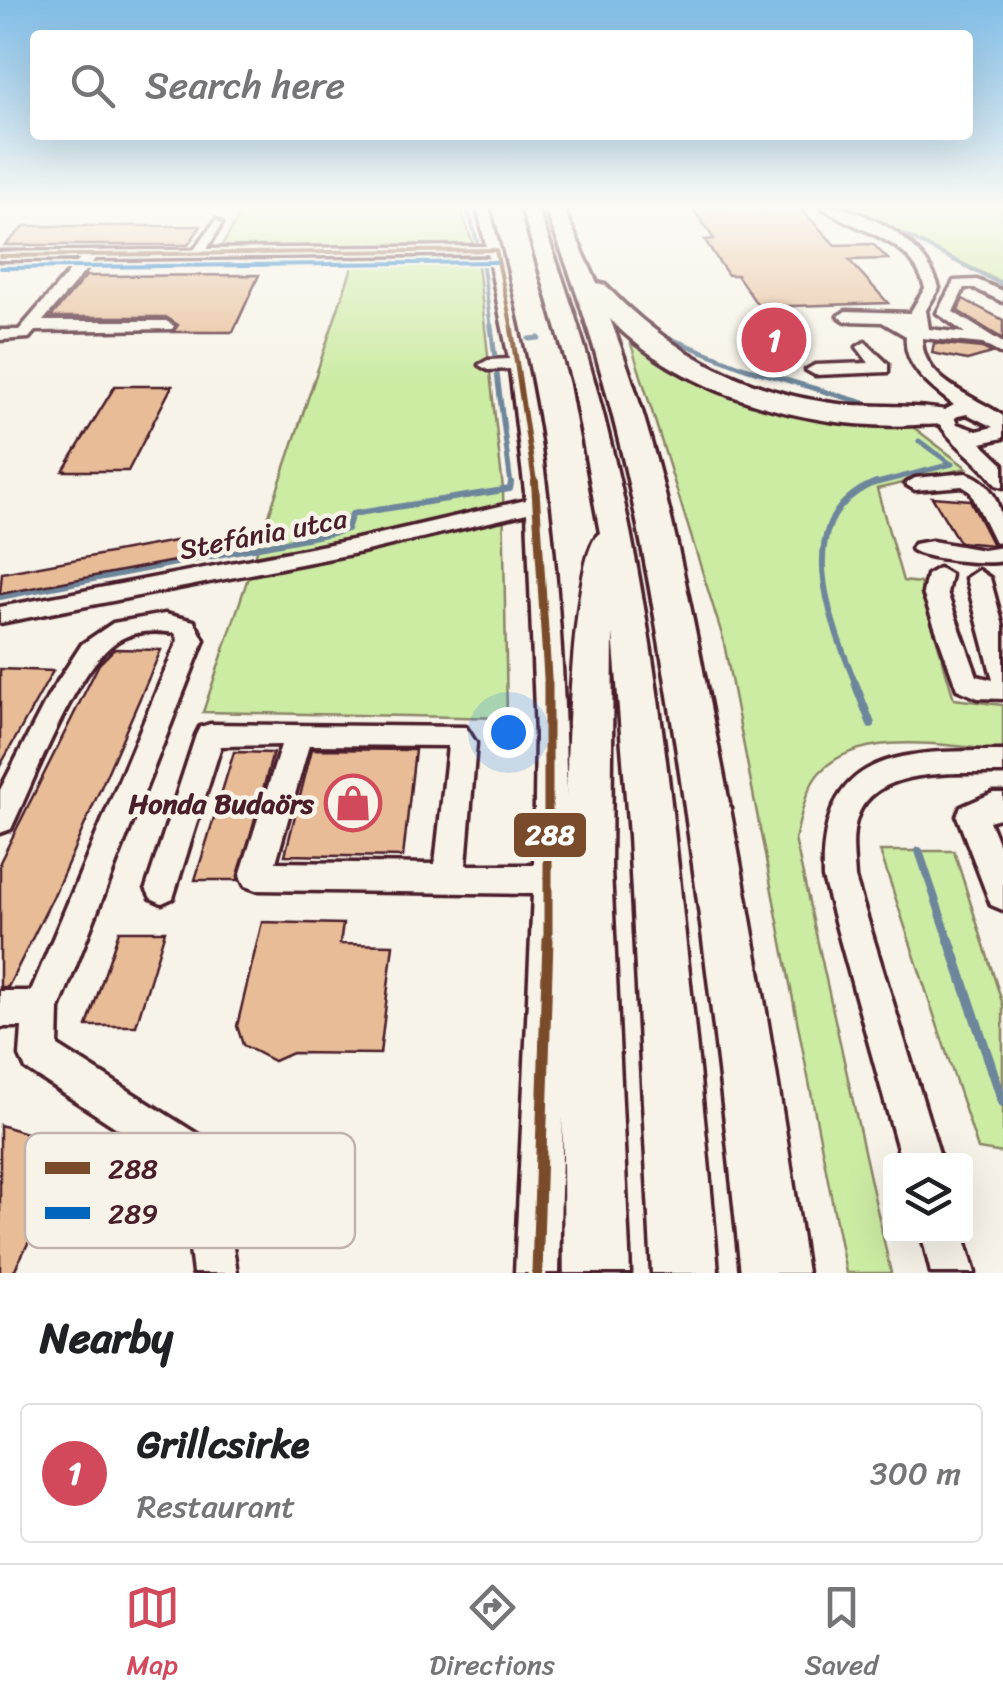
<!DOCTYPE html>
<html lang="en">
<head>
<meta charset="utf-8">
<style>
	:root { --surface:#fff; --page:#f2f2f2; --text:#202124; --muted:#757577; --line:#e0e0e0; --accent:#d1495b }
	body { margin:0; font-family:Sriracha,sans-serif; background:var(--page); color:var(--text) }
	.controls { position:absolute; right:30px; bottom:30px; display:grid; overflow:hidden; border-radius:10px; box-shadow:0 10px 40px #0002 }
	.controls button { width:90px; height:90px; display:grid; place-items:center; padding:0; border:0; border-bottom:2px solid var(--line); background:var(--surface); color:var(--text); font:50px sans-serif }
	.you { position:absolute; left:508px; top:732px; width:35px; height:35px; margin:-25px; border:8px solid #fff; border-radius:50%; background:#1a73e8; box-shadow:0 0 0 15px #1a73e833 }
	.badge { display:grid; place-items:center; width:65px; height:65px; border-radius:50%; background:var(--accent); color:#fff; font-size:32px; font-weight:700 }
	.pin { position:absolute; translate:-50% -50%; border:5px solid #fff; box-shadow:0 2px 10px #0006 }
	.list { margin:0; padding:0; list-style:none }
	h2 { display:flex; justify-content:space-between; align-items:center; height:130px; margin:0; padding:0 40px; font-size:42px }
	h2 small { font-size:32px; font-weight:400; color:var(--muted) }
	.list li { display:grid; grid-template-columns:65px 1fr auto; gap:30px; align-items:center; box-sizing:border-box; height:140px; margin:0 20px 20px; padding:0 20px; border:2px solid var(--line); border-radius:10px }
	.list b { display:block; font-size:38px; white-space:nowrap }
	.list p { margin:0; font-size:32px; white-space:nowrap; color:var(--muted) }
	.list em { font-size:32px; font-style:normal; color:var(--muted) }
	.icon { flex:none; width:55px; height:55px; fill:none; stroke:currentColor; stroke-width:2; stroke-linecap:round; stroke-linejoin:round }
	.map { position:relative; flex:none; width:1003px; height:1273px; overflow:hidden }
	.search { position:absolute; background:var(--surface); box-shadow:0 10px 40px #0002; left:30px; right:30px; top:30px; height:110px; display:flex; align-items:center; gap:25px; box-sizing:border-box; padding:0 35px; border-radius:10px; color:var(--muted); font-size:38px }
	.sheet { height:290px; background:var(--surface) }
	nav { display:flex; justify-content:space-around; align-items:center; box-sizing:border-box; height:140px; border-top:2px solid var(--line); background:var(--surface); font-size:28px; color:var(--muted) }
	nav a { display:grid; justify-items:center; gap:5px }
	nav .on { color:var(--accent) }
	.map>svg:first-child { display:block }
</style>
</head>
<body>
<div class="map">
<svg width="1003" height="1273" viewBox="0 0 1003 1273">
	<rect width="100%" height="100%" fill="#f7f3e8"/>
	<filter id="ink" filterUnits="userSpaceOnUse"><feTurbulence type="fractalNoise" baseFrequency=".01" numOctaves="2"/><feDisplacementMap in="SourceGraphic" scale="20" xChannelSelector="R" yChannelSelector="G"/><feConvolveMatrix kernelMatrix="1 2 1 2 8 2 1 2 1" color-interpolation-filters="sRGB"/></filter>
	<g filter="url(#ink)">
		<!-- green -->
		<g fill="#cceba3" stroke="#8b8567" stroke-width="2.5">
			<path d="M245 206H460L474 247 219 251Z"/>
			<path d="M846 206H1003V283Z"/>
			<path d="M477 256 503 489 507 718 203 712 355 258Z"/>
			<path d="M631 344 710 386 831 419 913 427 967 468 877 489 903 581 920 583 954 699 1003 705V751C950 747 862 727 820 772 805 788 801 818 795 839L891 1273H846L723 638Z"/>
			<path d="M880 851H954L1003 1005V1153L978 1149Z"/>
		</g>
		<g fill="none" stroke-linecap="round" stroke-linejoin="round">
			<!-- stream-far4 -->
			<g stroke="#6d869b" stroke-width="4">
				<path d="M467 206 479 248"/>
				<path d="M847 206 1003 285"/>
				<path d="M439 258 472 257 481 263"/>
				<path d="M482 260 491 329"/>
			</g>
			<!-- stream-far3 -->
			<g stroke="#6d869b" stroke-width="5">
				<path d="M491 326 511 485"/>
				<path d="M661 335 745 368 864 403"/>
				<path d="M529 339 539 338"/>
				<path d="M919 441 951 464"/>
				<path d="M869 485 952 464"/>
			</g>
			<!-- stream-far2 -->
			<g stroke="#6d869b" stroke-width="6">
				<path d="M0 597 337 532 347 529 352 514 510 489 511 482"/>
				<path d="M856 685C830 620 788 517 876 482"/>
			</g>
			<!-- stream-far1 -->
			<g stroke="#6d869b" stroke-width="8">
				<path d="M855 683 871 724"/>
				<path d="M919 851 950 943"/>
			</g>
			<!-- stream -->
			<path stroke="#6d869b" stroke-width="10" d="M949 940 1003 1102"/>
		</g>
		<!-- building -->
		<g fill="#e7bc97" stroke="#4a1f2b" stroke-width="2.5">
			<path d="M691 206H798L835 245 873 244 888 259 849 260 888 303 759 307 737 275H728L719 262 705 240 714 239Z"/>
			<path d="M25 226H201L188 245H5Z"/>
			<path d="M259 275 233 332H173L178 325 166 317H51L86 276Z"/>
			<path d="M963 299 1003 320V339L958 311Z"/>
			<path d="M934 343 982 348 992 353 967 360 932 353Z"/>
			<path d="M115 386H172L128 471H63Z"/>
			<path d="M932 497 970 500 993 545 959 542Z"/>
			<path d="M191 538 195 557 0 594 2 573Z"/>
			<path d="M114 649 161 650 54 895 8 987H0V862L99 664Z"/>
			<path d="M0 669 53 671 0 766Z"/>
			<path d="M312 749 415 750 403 857 285 855Z"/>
			<path d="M234 752 273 753 238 880H195Z"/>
			<path d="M262 922 343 924 340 944 393 945 380 1054 292 1053 274 1061 243 1045 237 1026Z"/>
			<path d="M119 931H165L136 1026H87Z"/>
			<path d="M0 1125 160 1174 133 1232 48 1204 13 1273H0Z"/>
		</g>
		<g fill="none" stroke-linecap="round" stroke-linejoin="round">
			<!-- minor casing -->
			<g stroke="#4a1f2b" stroke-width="7">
				<g id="minor">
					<path d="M477 206H489C510 290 531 375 543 463 580 730 565 1004 559 1273H515L533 894 256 890 245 886 240 876 281 745 221 746 173 898 162 903 151 898 146 888 196 735 200 727 210 724 466 727 476 743 466 865H534L536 735 527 513 362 552 0 623V607L362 538 526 500 510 369 488 370 479 365 488 360 509 359 488 254 95 259 43 321H166L174 326 172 329 35 331 29 338 0 340V330H19L80 259 0 260V252L194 250 216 220 222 224 207 249 486 246ZM309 745 448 746 435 864 276 862Z"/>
					<path d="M820 206C865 206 927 243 939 288L926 310 929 329 965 333 937 313 954 281 977 280 1003 291V302L974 288H964L953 312 1003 343V355L983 344 922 338C922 382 974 395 1003 416V438L981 443 1003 464V487L996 485C979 459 946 442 935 415L954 405C932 388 903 367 906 336L882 322 846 321 838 316 846 311 910 313 925 288C912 237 857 233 820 206ZM967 414 993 427 977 431 957 424 954 417Z"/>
					<path d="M865 342 888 364V372L815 375 806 370 815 365 869 363 857 347Z"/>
					<path d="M966 473C998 483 1003 515 1003 544L995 542 970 491 962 486 915 490 905 484 915 478Z"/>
					<path d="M932 541 983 550 1003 547V561C987 565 921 559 911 549L914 544Z"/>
					<path d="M939 568 951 575 947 593 977 676 993 680 966 578 978 570 990 578 1003 626V699L978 698 957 689 923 593 927 575Z"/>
					<path d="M165 614 194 621 204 640 59 1009 58 1046 213 1144 219 1158 237 1273H193L180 1169 26 1069 20 1056 22 1027H0V991H31L178 640 175 633C155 630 133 630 116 642 76 668 33 783 11 829L0 833V790L49 695 82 644 113 623Z"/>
					<path d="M1003 751V773C960 774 878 765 858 815 850 835 854 857 855 878L941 1160H901L823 878C819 750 899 751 1003 751Z"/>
					<path d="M993 793H1003V817L989 821 1003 855V910L991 905 957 816 961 807Z"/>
					<path d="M922 1236H964L975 1273H931Z"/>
				</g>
			</g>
			<!-- highway casing -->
			<g stroke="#4a1f2b" stroke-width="7">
				<g id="highway">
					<path d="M521 206 537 209C630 447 659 674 684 926 696 1042 709 1157 718 1273H652L629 836 613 633 611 870 630 1273H564C564 1185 552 559 600 533L572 382Z"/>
					<path d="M544 206H562L597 283 605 285C668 352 747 393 839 404 861 407 949 404 958 415 949 427 929 424 915 425 814 431 681 395 610 319 659 443 685 576 710 706 748 894 779 1083 807 1273H741C723 1095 702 917 675 740 647 557 615 378 544 206Z"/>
				</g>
			</g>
			<!-- minor -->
			<use href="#minor" fill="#f7f3e8" fill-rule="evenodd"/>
			<!-- highway -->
			<use href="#highway" fill="#f7f3e8" fill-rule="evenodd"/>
			<!-- bus-1-far4 casing -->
			<g stroke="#f7f3e8" stroke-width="8">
				<g id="bus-1-far4">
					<path d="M496 250 512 329"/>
					<path d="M0 256 496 250"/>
				</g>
			</g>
			<!-- bus-1-far3 casing -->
			<g stroke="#f7f3e8" stroke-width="10">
				<path id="bus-1-far3" d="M511 326 535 485"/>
			</g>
			<!-- bus-1-far2 casing -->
			<g stroke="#f7f3e8" stroke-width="15">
				<path id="bus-1-far2" d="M535 482 548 685"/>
			</g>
			<!-- bus-1-far1 casing -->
			<g stroke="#f7f3e8" stroke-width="16">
				<path id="bus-1-far1" d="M548 683V943"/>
			</g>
			<!-- bus-1 casing -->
			<g stroke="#f7f3e8" stroke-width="19">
				<path id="bus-1" d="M537 1273 548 940"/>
			</g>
			<!-- bus-2 casing -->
			<g stroke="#f7f3e8" stroke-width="8">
				<path id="bus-2" d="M0 268 496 262"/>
			</g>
			<!-- bus-1-far4 -->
			<use href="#bus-1-far4" stroke="#7a4b2a" stroke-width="4"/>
			<!-- bus-1-far3 -->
			<use href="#bus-1-far3" stroke="#7a4b2a" stroke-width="5"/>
			<!-- bus-1-far2 -->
			<use href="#bus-1-far2" stroke="#7a4b2a" stroke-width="8"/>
			<!-- bus-1-far1 -->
			<use href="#bus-1-far1" stroke="#7a4b2a" stroke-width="9"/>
			<!-- bus-1 -->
			<use href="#bus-1" stroke="#7a4b2a" stroke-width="11"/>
			<!-- bus-2 -->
			<use href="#bus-2" stroke="#0065bd" stroke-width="4"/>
		</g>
	</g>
	<!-- sky -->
	<linearGradient id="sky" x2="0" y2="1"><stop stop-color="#80bde7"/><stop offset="0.54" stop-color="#fbfaf5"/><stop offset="1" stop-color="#fbfaf5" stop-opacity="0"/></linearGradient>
	<rect width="1003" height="384" fill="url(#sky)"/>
	<!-- icons -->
	<defs>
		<g id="shop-ring" transform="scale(2.875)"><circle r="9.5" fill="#f7f3e8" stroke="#d1495b" stroke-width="1.5"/><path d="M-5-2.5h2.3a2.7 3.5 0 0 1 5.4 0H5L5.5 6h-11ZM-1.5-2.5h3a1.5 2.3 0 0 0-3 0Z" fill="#d1495b"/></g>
	</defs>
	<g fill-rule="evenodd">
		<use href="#shop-ring" x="353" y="803"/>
	</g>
	<g text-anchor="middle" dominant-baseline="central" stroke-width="9" stroke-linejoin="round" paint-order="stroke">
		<!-- street labels -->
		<g font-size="28" fill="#4a1f2b" stroke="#f7f3e8">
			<text transform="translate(263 534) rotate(-11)">Stefánia utca</text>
		</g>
		<!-- poi labels -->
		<g font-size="28" font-weight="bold" fill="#4a1f2b" stroke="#f7f3e8" text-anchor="end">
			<text x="314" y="803">Honda Budaörs</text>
		</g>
	</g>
	<!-- legend -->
	<rect x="25" y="1133" width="330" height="115" rx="15" fill="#f7f3e8" stroke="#c3b3af" stroke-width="2.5"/>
	<rect x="45" y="1162" width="45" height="12" fill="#7a4b2a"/>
	<rect x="45" y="1207" width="45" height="12" fill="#0065bd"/>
	<g font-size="28" fill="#4a1f2b">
		<text x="108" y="1178">288</text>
		<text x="108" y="1223">289</text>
	</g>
	<rect stroke="#f7f3e8" stroke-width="4" x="512" y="811" width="76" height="48" rx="10" fill="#7a4b2a"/>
	<g font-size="28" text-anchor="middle" font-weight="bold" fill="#fff">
		<text x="550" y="844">288</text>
	</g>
</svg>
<div class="controls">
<button><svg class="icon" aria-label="layers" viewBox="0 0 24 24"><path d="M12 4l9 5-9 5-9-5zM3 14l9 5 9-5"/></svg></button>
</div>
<div class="you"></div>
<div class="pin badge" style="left:774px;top:340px">1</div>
<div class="search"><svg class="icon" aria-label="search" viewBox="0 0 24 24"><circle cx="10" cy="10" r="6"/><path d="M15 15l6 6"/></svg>Search here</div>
</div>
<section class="sheet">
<h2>Nearby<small></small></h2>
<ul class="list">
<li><span class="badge">1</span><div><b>Grillcsirke</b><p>Restaurant</p></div><em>300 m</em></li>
</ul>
</section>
<nav>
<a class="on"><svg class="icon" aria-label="map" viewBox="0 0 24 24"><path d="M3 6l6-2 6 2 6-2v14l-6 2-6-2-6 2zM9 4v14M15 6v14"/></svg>Map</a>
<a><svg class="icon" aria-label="directions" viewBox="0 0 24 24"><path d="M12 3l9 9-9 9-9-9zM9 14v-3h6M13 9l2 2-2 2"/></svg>Directions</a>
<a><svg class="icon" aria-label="saved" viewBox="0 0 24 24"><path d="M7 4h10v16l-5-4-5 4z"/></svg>Saved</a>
</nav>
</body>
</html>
